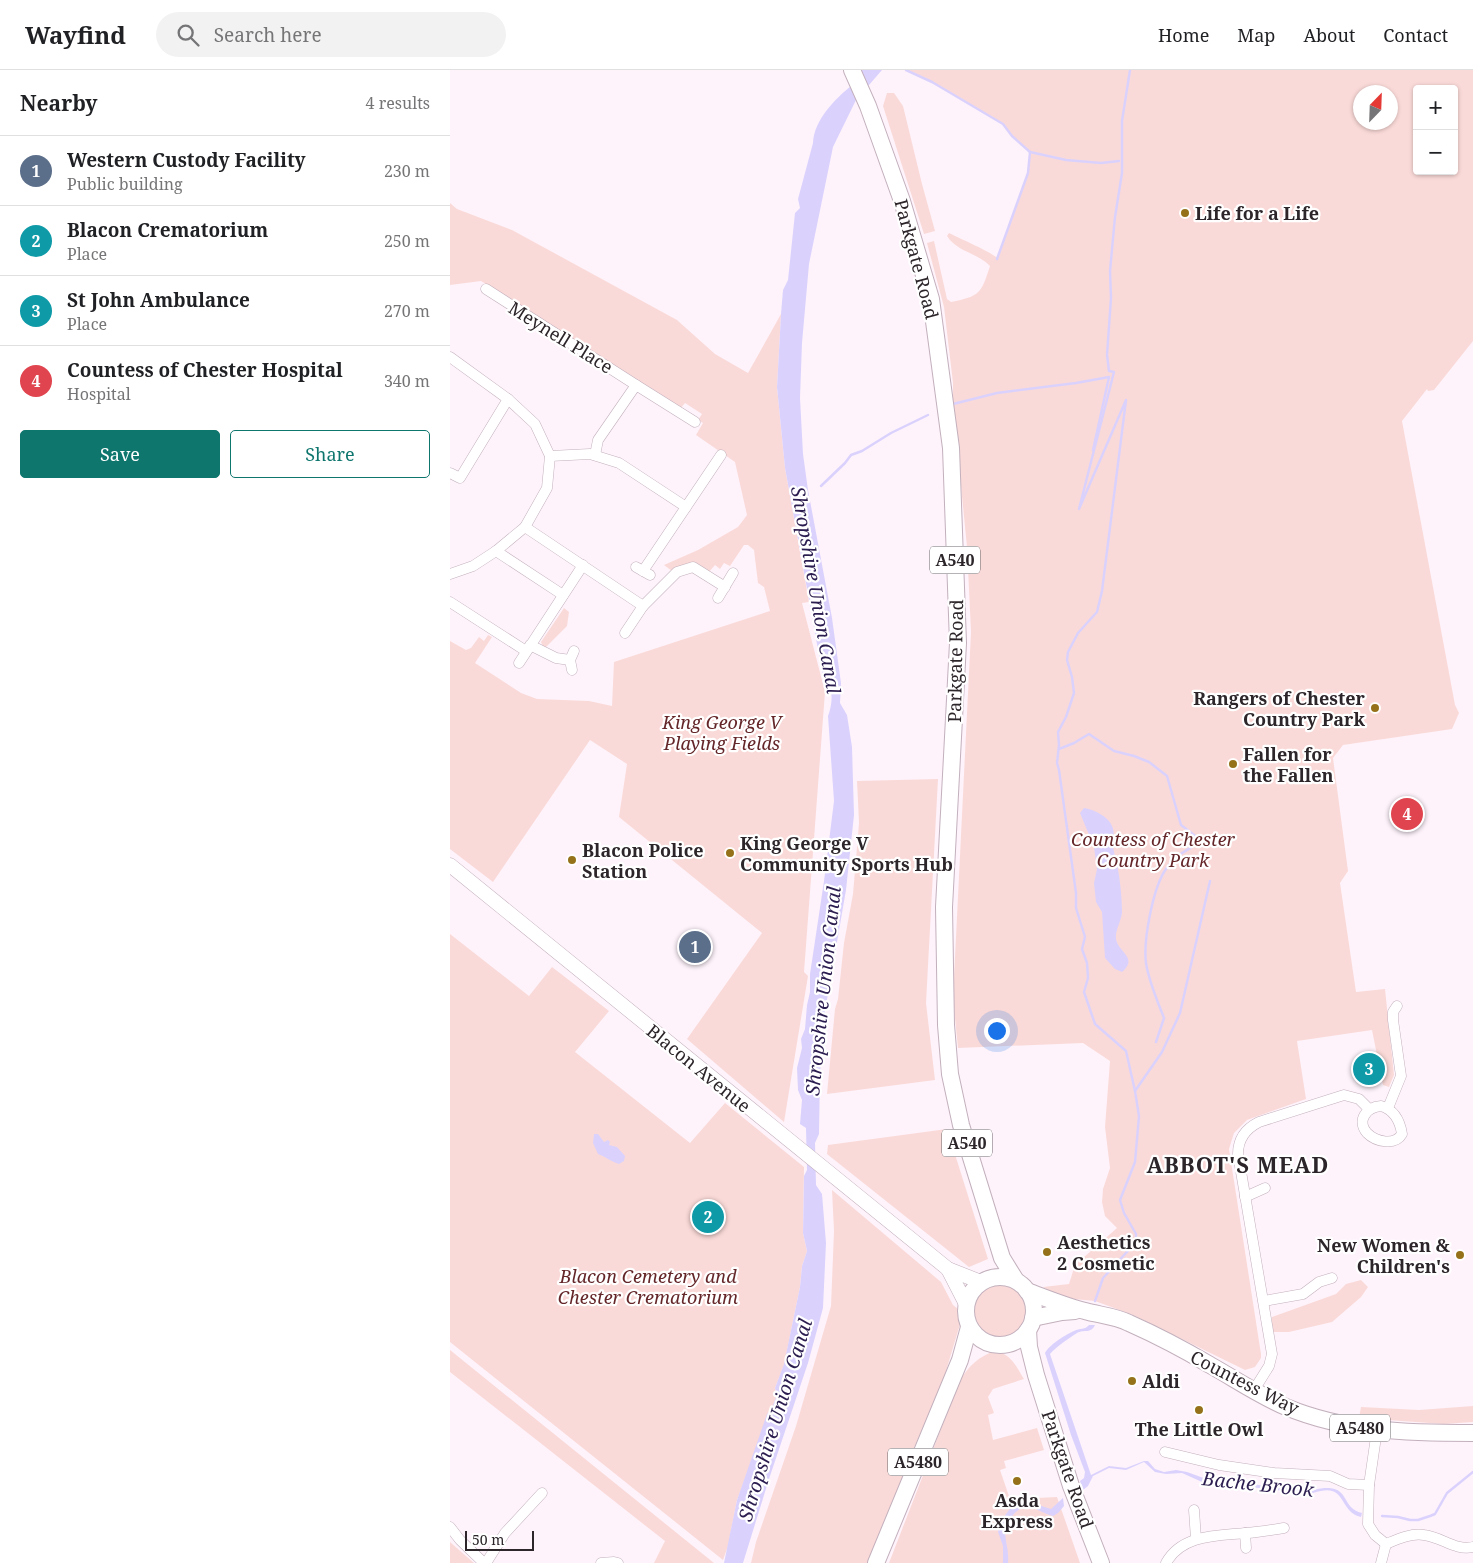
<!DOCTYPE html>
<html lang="en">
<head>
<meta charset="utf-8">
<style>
	:root { --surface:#fff; --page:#f2f2f2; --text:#202124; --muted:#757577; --line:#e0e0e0; --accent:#0f766e }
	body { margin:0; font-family:"Noto Serif",serif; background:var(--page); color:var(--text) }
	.controls { position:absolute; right:15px; top:15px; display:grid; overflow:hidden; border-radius:5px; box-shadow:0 1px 4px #0004 }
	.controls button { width:45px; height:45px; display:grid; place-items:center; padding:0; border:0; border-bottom:1px solid var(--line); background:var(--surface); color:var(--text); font:25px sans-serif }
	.compass { position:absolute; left:903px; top:15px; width:45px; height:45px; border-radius:50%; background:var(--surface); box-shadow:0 1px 4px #0004; rotate:23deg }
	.scale { position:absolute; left:15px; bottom:12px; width:69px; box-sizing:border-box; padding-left:5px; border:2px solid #2c252a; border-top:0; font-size:14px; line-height:18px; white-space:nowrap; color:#2c252a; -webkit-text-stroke:4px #fff; paint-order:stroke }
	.you { position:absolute; left:546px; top:960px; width:18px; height:18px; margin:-12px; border:4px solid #fff; border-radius:50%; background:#1a73e8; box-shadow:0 0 0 8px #1a73e833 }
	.badge { display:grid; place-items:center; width:32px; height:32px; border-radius:50%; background:var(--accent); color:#fff; font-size:16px; font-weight:700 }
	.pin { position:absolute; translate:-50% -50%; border:2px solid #fff; box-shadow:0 1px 5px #0006 }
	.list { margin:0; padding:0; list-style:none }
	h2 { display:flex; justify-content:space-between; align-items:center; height:65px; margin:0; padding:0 20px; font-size:21px }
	h2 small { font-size:16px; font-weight:400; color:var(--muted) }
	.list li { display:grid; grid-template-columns:32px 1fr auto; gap:15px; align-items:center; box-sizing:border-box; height:70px; padding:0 20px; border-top:1px solid var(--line) }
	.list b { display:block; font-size:19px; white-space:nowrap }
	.list p { margin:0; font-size:16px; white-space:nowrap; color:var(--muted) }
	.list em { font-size:16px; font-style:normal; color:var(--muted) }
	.actions { display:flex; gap:10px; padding:15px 20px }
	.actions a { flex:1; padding:11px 0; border:1px solid var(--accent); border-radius:5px; text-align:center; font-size:18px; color:var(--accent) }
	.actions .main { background:var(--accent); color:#fff }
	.icon { flex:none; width:28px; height:28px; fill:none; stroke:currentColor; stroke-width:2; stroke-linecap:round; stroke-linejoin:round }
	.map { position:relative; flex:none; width:1023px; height:1493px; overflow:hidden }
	header { display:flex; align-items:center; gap:30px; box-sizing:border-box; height:70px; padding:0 25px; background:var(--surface); border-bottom:1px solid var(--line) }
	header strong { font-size:24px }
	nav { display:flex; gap:28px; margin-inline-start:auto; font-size:18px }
	.search { width:350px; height:45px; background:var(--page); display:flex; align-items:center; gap:12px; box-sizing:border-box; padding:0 18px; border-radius:28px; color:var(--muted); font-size:19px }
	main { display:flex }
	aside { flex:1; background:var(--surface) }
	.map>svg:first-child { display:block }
</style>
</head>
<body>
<header>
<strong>Wayfind</strong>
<div class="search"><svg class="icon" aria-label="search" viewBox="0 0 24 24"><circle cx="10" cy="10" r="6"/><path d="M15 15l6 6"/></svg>Search here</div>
<nav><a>Home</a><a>Map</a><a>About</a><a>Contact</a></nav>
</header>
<main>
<aside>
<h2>Nearby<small>4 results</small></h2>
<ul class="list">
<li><span class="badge" style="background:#5c6f8a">1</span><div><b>Western Custody Facility</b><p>Public building</p></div><em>230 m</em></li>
<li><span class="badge" style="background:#0f9aa8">2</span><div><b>Blacon Crematorium</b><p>Place</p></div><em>250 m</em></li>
<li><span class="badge" style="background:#0f9aa8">3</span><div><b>St John Ambulance</b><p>Place</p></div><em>270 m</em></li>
<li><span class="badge" style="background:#e0444e">4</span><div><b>Countess of Chester Hospital</b><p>Hospital</p></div><em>340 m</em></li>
</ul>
<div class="actions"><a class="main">Save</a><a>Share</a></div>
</aside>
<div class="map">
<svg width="1023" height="1493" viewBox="0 0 1023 1493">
	<rect width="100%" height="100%" fill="#fef3fb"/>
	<!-- green -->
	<g fill="#fadad8" fill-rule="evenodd">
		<path d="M456 0H1023V271L984 320 978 321 977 319 952 351 1005 635 1009 643 1002 659 893 675 883 688 898 801 890 813 906 922 935 919 944 1005 939 1017 933 1015 922 960 847 971 856 1029 797 1050 784 1063 779 1079 811 1284V1288L805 1297 795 1300 683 1245 645 1231 613 1228 593 1217 619 1214 625 1195 667 1158 655 1146 652 1132 653 1119 660 1098 655 1057 660 991 633 973 508 978 503 928 521 562 517 477 503 334V313L494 237 477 173 484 171 497 229 501 232C530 226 531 224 540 196 528 183 507 182 497 166L499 163C507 167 543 183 547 188L578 103 580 82 562 66 553 54 482 12ZM967 19H1004V101H967ZM911 22H941V52H911Z"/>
		<path d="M437 23H444L453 36 472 114 485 161 474 164 433 36Z"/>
		<path d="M0 133 7 139 62 160 227 250 265 284 298 303 331 244 327 317 335 398 359 532 352 533 375 622 354 902 358 906 334 1052 237 969 312 863 169 747 177 694 140 670 43 812 0 779V571L16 580 21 578 29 567 34 571 38 565 42 567 25 593 71 623 87 629 139 631 162 636 164 592 320 541 314 517 308 513 304 480 298 475H294L280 496 274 493 270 499 265 495 259 502 222 501 214 495 248 480 288 457 297 445 285 392 246 365 253 353 248 350 252 344 235 333 230 339 31 211 0 215Z"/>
		<path d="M114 538 119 542 117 556 94 579 91 572Z"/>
		<path d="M488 709 476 933 485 1010 377 1024 385 939 388 929 394 873 403 824 409 753 407 711Z"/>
		<path d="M0 864 79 926 102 897 159 941 125 982 240 1073 275 1033 354 1097 353 1163 357 1181 352 1196 350 1217 334 1295 325 1318 327 1325 287 1430 278 1476 273 1490 0 1272Z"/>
		<path d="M497 1059 538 1189 519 1197 377 1084 378 1075Z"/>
		<path d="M382 1120 491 1212 503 1235 508 1239 511 1251 493 1311 463 1380H457L455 1385 459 1391 419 1493H301L306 1472 346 1356 381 1236 384 1161Z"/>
		<path d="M911 1210 918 1217 911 1227 882 1252 839 1262H822V1247L886 1224 896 1214Z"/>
		<circle cx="551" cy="1240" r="27"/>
		<path d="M0 1280 264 1493H204L215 1471 0 1302Z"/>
		<path d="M545 1281C561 1284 566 1296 574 1309L543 1319 538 1327 544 1343 538 1345 543 1370 587 1358 594 1380 554 1391 556 1398 550 1400 561 1432 587 1428 607 1427 630 1493H439L510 1310C520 1295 528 1287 545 1281Z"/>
		<path d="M1023 1336V1352L994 1354 909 1348 911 1337 969 1340Z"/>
		<path d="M0 1472 24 1493H0Z"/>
	</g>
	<!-- water -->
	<g fill="#dad2fd">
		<path d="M412 0H432L406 30 383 77 359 194 352 273 350 328 353 384 358 420 382 548 391 613 390 633 397 645 402 677 404 745 396 820 374 947 370 1004 369 1064 365 1073 366 1115 372 1124 376 1173 373 1238 358 1293 319 1409 293 1493H274L287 1430 317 1344 321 1340 327 1325 325 1318 334 1294 350 1217 352 1196 357 1181 353 1163 354 1106 357 1100 356 1058 350 1054 352 1030 348 1020 347 998 352 978 351 969 355 959 357 935 360 922V904L374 811 384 731 378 646C383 633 384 616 373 607L335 398 327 317 331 244 333 220 338 210 345 143 350 138 348 129 363 73C364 50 385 29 401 16 406 13 409 5 412 0Z"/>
		<path d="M634 738C643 739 659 747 662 756 665 762 663 768 663 775 663 781 666 787 667 794 670 809 672 827 672 843 671 852 665 860 666 869 668 882 689 888 672 902L665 899 655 888 652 842 646 832 644 813 647 799 644 777 630 743Z"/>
		<path d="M144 1064H148L154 1072 158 1070 160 1072 159 1075 167 1077 175 1086 174 1091 169 1094C162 1092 156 1087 148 1084L143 1073Z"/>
		<path d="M639 1255H645C641 1264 634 1259 627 1263 618 1269 607 1276 600 1284L641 1405 659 1396 676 1398 694 1391H698L705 1399 714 1402 726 1400 737 1402 759 1410 773 1406 792 1413 863 1421C868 1418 873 1418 879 1418 899 1419 892 1438 912 1443L911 1447C887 1441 898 1411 863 1423 839 1421 814 1420 791 1415 781 1413 775 1408 764 1411L763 1415 761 1416 732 1403 716 1404 705 1402 694 1392 676 1400 659 1398 643 1406 638 1416 633 1420 630 1411 634 1408 635 1402 621 1365 595 1283C599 1275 615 1265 624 1261 630 1258 635 1260 639 1255Z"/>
		<path d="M613 1428 614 1436 608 1443 603 1446C594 1444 585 1437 576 1437 571 1438 566 1441 563 1445 548 1462 560 1473 558 1493H553V1476L548 1462 553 1448 559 1440 567 1434 582 1433 601 1439Z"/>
	</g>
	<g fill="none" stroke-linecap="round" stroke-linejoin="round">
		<!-- stream -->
		<g stroke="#dad2fd" stroke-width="2.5">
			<path d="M456 0 482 12 553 54 562 66 580 82 616 90 651 93 669 91"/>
			<path d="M547 189 578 103 580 82"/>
			<path d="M503 334 547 323 626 313 659 307 643 380"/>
			<path d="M371 416 395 393 401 385 412 381 441 363 478 345"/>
			<path d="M609 679 624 673 639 664 664 681 684 686 699 692 717 706 731 755 757 775"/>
			<path d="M706 972 714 948C707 930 699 912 696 893 693 871 703 817 716 799 723 788 732 783 742 777"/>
			<path d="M685 1021 712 982 730 943 760 811"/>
			<path d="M645 1231 653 1208 686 1172V1164L674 1143 670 1130 685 1092 689 1046 685 1021 676 981 645 954 634 922 638 908 637 893 632 879 635 867 626 838V823L609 700 607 693 609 675 608 662 616 647 624 623 622 607 617 590 618 582 628 563 647 542 652 521 676 330 629 439 664 302 659 301 657 285 661 228 660 201 665 147 672 103V51L680 0"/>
			<path d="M932 1446 948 1447 960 1450H968L980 1446 985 1444 997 1423 1023 1402"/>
		</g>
		<!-- street casing -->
		<g stroke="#c3b0bd" stroke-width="11">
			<g id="street">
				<path d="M36 219 186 315"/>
				<path d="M0 287 58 329 85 354 100 386 97 418 75 457 46 481 23 496 0 504"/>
				<path d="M145 385 148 370 186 315 245 352"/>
				<path d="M100 386 140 384 169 393 236 437"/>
				<path d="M0 403 10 408 58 329"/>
				<path d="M75 457 193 536 227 502 243 497 275 517"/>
				<path d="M46 481 113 525"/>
				<path d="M186 497 200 505"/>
				<path d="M193 501 271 385"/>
				<path d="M268 528 283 503"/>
				<path d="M0 532 76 581"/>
				<path d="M175 563 193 536"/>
				<path d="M80 575 106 588 120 590 124 581"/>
				<path d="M120 590 122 600"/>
				<path d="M69 593 133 495"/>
				<path d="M931 1036C945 1040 950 1051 952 1064 945 1076 926 1072 917 1063 906 1050 917 1037 931 1036Z"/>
				<path d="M938 1038 951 1006 943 950V942L947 936"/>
				<path d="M795 1127 815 1118"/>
				<path d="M814 1231 853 1224 869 1212 882 1208"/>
				<path d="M804 1320 819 1296 822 1284 788 1084C788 1069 795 1059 809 1052L894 1025 909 1029 919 1039"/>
				<path d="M927 1360 919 1415 918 1454 925 1465 936 1474C948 1469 961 1463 974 1465 992 1467 1005 1481 1023 1477"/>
				<path d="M715 1382 769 1395 824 1403 880 1406 898 1414 919 1415"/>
				<path d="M744 1440 746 1469"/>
				<path d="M0 1457 10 1470 34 1493"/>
				<path d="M795 1463 796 1478"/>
				<path d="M36 1493 55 1463 92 1423"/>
				<path d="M151 1493 164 1492 168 1493"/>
				<path d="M716 1493C732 1464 767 1466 796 1463 809 1462 821 1460 834 1458"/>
				<path d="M931 1493 936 1474"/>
			</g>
		</g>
		<!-- secondary casing -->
		<g stroke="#c3b0bd" stroke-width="15">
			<g id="secondary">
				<path d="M0 795 498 1199 531 1212"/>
				<path d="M498 1199 516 1234"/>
			</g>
		</g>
		<!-- primary casing -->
		<g stroke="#c3b0bd" stroke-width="18">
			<g id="primary">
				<path d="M402 0 418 36 452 131 481 229 501 378 508 573 494 837 496 955 500 1004 511 1055 552 1188 565 1209"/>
				<circle cx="550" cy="1241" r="34"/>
				<path d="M577 1221C596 1228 615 1236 635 1241 649 1245 665 1246 679 1253 706 1265 733 1279 760 1295 785 1309 810 1326 836 1337 896 1362 959 1363 1023 1363"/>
				<path d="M583 1248 612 1242 625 1241"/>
				<path d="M578 1260 579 1277 586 1305 621 1416 651 1493"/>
				<path d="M426 1493 510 1290 519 1257"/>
			</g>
		</g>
		<!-- street -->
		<use href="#street" stroke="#fff" stroke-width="10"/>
		<!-- secondary -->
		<use href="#secondary" stroke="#fff" stroke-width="14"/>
		<!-- primary -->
		<use href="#primary" stroke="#fff" stroke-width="16"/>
	</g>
	<!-- markers -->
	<g fill="#95721a" stroke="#fff" stroke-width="2">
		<circle cx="735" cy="143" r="5"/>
		<circle cx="925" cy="638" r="5"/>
		<circle cx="783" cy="694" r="5"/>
		<circle cx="280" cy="783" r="5"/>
		<circle cx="122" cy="790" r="5"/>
		<circle cx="597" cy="1182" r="5"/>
		<circle cx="1010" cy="1185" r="5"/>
		<circle cx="682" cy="1311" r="5"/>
		<circle cx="749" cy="1340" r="5"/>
		<circle cx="567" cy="1411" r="5"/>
	</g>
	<g text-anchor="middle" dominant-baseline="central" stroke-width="4.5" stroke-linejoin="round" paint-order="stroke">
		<!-- shield labels -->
		<g fill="#fff" stroke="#6b666a" stroke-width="1">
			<rect x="480" y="476.5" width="50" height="27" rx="4"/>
			<rect x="492" y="1059.5" width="50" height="27" rx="4"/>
			<rect x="880" y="1344.5" width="60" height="27" rx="4"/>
			<rect x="438" y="1378.5" width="60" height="27" rx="4"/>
		</g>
		<g font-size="16" font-weight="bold" fill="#2c252a">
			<text x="505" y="490">A540</text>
			<text x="517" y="1073">A540</text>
			<text x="910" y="1358">A5480</text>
			<text x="468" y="1392">A5480</text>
		</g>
		<!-- poi labels -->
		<g font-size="18" font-weight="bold" fill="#2c252a" stroke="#fff" text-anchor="start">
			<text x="745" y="143">Life for a Life</text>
			<text x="915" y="628" text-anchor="end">Rangers of Chester<tspan x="915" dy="21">Country Park</tspan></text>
			<text x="793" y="684">Fallen for<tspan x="793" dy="21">the Fallen</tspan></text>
			<text x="290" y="773">King George V<tspan x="290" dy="21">Community Sports Hub</tspan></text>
			<text x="132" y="780">Blacon Police<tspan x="132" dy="21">Station</tspan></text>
			<text x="607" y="1172">Aesthetics<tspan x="607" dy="21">2 Cosmetic</tspan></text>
			<text x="1000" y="1175" text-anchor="end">New Women &amp;<tspan x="1000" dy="21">Children's</tspan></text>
			<text x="692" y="1311">Aldi</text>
			<text x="749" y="1359" text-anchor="middle">The Little Owl</text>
			<text x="567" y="1430" text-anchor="middle">Asda<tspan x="567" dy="21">Express</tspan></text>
		</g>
		<!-- street labels -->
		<g font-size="18" fill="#2c252a" stroke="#fff">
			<text transform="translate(467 189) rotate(75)">Parkgate Road</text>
			<text transform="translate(111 267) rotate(32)">Meynell Place</text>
			<text transform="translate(505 591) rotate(-89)">Parkgate Road</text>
			<text transform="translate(249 998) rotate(39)">Blacon Avenue</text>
			<text transform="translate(795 1312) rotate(27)">Countess Way</text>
			<text transform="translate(618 1399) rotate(71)">Parkgate Road</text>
		</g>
		<!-- park labels -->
		<g font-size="18" font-style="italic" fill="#642629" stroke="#fff">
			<text x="272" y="652">King George V<tspan x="272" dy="21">Playing Fields</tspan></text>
			<text x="703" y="769">Countess of Chester<tspan x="703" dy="21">Country Park</tspan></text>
			<text x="198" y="1206">Blacon Cemetery and<tspan x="198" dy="21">Chester Crematorium</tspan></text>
		</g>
		<!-- water labels -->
		<g font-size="19" font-style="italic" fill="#2c1d50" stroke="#fff">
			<text transform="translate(366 520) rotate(80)">Shropshire Union Canal</text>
			<text transform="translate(373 921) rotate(-84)">Shropshire Union Canal</text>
			<text transform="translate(325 1350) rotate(-73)">Shropshire Union Canal</text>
			<text transform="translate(808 1414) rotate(6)">Bache Brook</text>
		</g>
		<!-- district labels -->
		<g font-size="22" font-weight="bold" letter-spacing="1" fill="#2c252a" stroke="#fff">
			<text x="788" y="1094">ABBOT'S MEAD</text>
		</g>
	</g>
</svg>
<div class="controls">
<button>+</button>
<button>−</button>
</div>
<svg class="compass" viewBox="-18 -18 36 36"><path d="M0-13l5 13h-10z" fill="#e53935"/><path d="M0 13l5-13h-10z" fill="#757577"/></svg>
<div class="scale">50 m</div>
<div class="you"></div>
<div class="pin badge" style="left:245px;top:877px;background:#5c6f8a">1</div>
<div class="pin badge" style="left:258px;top:1147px;background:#0f9aa8">2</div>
<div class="pin badge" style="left:919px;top:999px;background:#0f9aa8">3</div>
<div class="pin badge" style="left:957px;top:744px;background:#e0444e">4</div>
</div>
</main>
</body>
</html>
